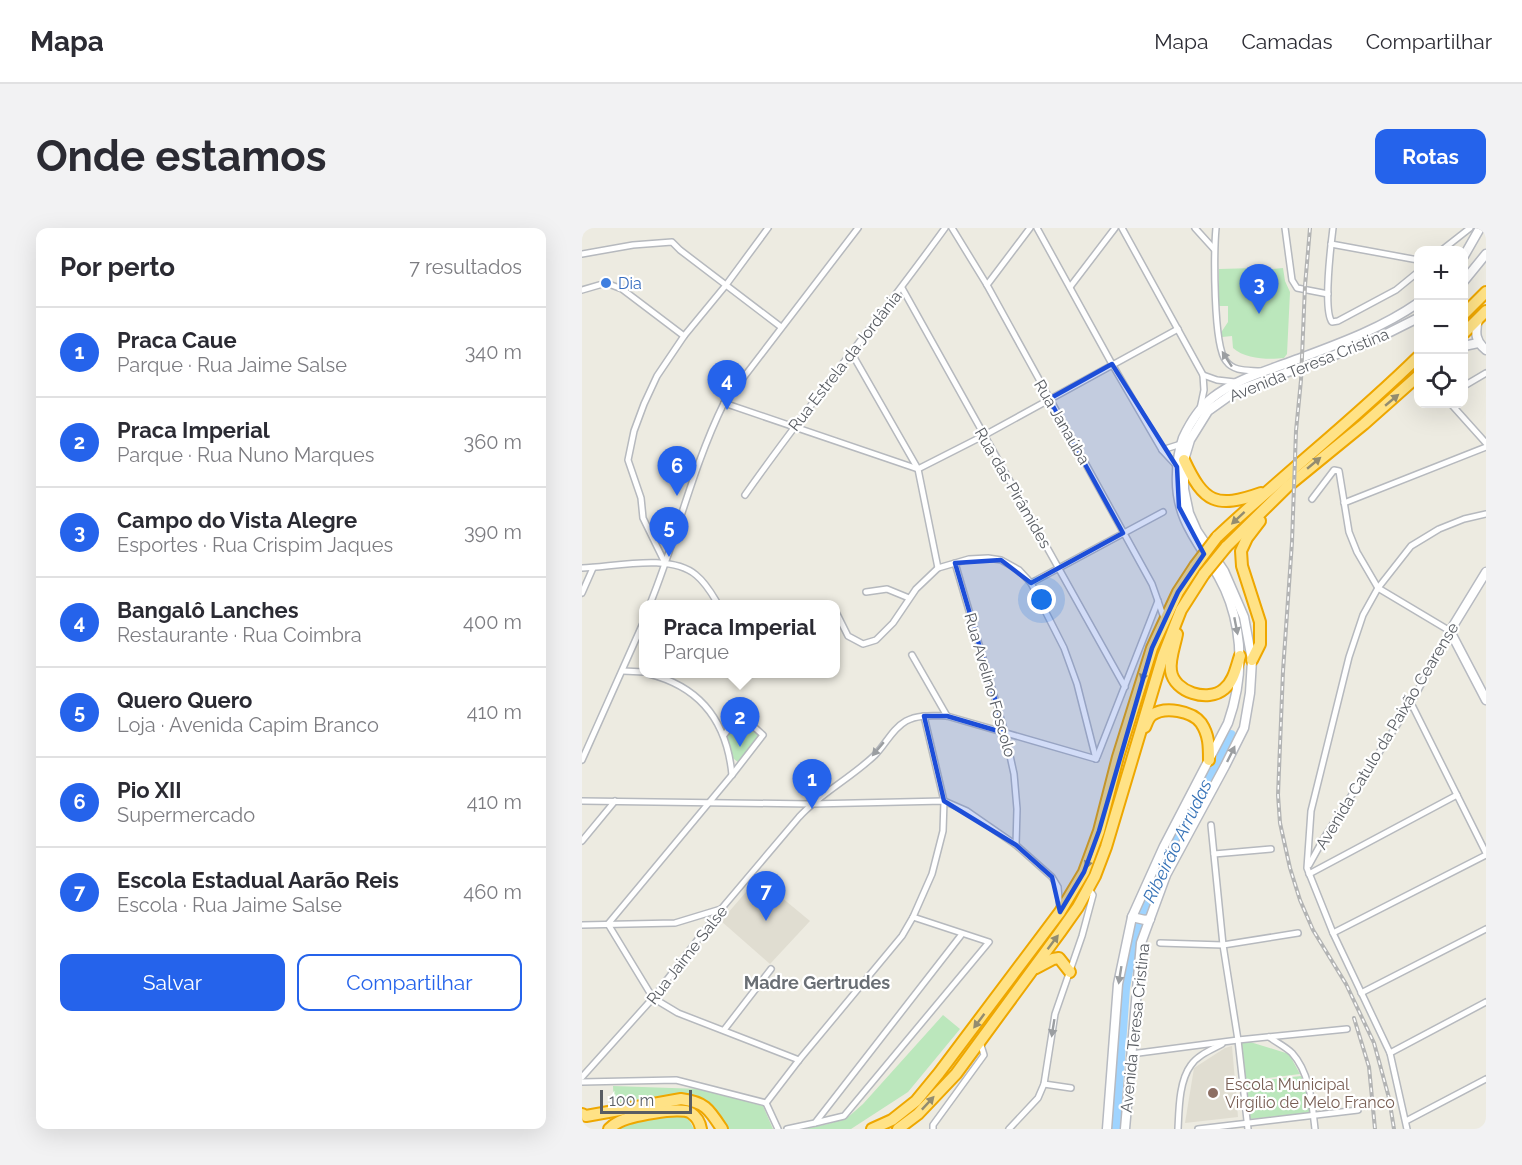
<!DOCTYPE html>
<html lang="pt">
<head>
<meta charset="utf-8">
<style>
	:root { --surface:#fff; --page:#f2f2f3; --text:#2b2b33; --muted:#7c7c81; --line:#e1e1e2; --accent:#2563eb }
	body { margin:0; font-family:Raleway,sans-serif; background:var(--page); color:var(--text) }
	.controls { position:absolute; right:18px; top:18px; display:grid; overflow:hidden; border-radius:12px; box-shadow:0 6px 24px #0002 }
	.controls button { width:54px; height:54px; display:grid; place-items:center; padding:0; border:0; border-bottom:2px solid var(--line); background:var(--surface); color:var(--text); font:30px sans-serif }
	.scale { position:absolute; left:18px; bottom:15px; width:92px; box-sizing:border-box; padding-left:6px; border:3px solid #595d63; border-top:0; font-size:16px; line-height:21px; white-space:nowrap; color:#595d63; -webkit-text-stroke:4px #fff; paint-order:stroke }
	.you { position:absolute; left:460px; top:372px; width:21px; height:21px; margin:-15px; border:4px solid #fff; border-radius:50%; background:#1a73e8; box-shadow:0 0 0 9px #1a73e833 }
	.badge { display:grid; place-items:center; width:39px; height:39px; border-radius:50%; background:var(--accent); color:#fff; font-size:20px; font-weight:700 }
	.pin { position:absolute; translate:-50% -50px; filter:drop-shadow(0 2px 3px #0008) }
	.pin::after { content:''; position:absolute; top:32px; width:21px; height:18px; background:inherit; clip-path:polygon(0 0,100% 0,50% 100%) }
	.popup { position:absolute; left:57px; top:372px; width:201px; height:78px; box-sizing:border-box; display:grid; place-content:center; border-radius:12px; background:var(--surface); filter:drop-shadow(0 2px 4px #0005); font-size:20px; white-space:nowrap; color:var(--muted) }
	.popup b { font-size:22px; color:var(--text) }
	.popup::after { content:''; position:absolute; left:50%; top:100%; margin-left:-12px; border:12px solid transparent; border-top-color:var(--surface) }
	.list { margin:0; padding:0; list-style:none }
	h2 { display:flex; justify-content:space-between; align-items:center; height:78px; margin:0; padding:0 24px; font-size:26px }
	h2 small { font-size:20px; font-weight:400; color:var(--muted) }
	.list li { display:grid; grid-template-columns:39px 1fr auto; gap:18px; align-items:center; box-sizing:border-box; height:90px; padding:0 24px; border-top:2px solid var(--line) }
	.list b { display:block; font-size:22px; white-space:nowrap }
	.list p { margin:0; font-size:20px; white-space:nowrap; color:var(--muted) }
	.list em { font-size:20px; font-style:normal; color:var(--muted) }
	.actions { display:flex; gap:12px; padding:18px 24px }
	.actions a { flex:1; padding:14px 0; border:2px solid var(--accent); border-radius:12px; text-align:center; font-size:21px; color:var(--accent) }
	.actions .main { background:var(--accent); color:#fff }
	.icon { flex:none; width:33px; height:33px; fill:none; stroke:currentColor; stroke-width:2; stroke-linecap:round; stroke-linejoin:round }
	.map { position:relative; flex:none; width:904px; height:901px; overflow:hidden; border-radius:12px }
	header { display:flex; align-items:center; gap:36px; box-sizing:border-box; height:84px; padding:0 30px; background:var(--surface); border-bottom:2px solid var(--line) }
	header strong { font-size:28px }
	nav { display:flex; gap:33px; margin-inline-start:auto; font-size:21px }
	.intro { display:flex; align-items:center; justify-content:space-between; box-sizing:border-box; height:144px; padding:0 36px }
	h1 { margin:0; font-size:42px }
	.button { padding:15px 27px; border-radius:12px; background:var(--accent); color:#fff; font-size:21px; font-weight:700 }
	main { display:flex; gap:36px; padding:0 36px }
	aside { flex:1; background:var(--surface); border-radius:12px; box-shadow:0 6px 24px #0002 }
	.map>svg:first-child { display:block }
</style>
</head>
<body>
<header>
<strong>Mapa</strong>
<nav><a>Mapa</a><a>Camadas</a><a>Compartilhar</a></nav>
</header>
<div class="intro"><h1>Onde estamos</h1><a class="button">Rotas</a></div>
<main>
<aside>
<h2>Por perto<small>7 resultados</small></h2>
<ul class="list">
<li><span class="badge">1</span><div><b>Praca Caue</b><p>Parque · Rua Jaime Salse</p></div><em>340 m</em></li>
<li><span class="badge">2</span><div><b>Praca Imperial</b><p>Parque · Rua Nuno Marques</p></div><em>360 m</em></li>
<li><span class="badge">3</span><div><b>Campo do Vista Alegre</b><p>Esportes · Rua Crispim Jaques</p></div><em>390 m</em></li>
<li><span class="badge">4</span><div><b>Bangalô Lanches</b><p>Restaurante · Rua Coimbra</p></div><em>400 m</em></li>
<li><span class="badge">5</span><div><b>Quero Quero</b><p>Loja · Avenida Capim Branco</p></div><em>410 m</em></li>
<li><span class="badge">6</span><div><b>Pio XII</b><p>Supermercado</p></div><em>410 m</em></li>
<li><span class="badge">7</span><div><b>Escola Estadual Aarão Reis</b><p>Escola · Rua Jaime Salse</p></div><em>460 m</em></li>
</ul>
<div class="actions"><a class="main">Salvar</a><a>Compartilhar</a></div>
</aside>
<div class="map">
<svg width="904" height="901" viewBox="0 0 904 901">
	<rect width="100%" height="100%" fill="#edebe1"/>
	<!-- education -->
	<g fill="#e0ddd1">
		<path d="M176 650 228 693 188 736 139 693Z"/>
		<path d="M650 818 656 889 603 895 612 840 643 820Z"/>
	</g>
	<!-- green -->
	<g fill="#bbe7bc">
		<path d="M673 40 682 42 701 40 703 53 708 64 705 126 702 130C687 132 663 131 651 120L650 108 640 109V103L646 94V78H637V41Z"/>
		<path d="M157 498 172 500 180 509 156 534 148 528 144 510 150 502Z"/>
		<path d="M361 787 378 801 326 864 269 901H223L246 896 265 890 281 876Z"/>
		<path d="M665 813 707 826 718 846 663 853 658 815Z"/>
		<path d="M719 848 722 852 728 885 668 891 664 854Z"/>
		<path d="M31 858 119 861 181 878 191 901H146C137 891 131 875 118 869 101 862 52 873 32 876Z"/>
		<path d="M97 886 107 892 112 901H34L56 894Z"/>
	</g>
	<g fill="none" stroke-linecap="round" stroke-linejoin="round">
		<!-- river -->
		<path stroke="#9fd4ff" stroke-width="10" d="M533 901 543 760 553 703 575 644 649 507"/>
		<!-- street casing -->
		<g stroke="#b6b9be" stroke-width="8">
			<g id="street">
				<path d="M370 0 405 57 570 356 582 390"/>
				<path d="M455 0 530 136 580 222 594 237"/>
				<path d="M540 0 621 147 622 162 618 181"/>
				<path d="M613 0 632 21"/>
				<path d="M634 0C632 23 631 118 644 133 652 144 666 142 678 143"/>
				<path d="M703 0 710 52 715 60 746 66"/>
				<path d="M751 0C749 16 741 83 750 94L756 93 814 62 836 44"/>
				<path d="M749 16 836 32"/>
				<path d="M860 22 888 0"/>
				<path d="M0 26 51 17 90 14 98 22 199 99"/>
				<path d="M405 57 448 0"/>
				<path d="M488 59 533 0"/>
				<path d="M320 60 543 459"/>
				<path d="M0 62 24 55 40 61 102 108"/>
				<path d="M269 124 336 241 356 340"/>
				<path d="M621 147 635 152 653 154"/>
				<path d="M882 158 904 145"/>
				<path d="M142 175 336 241 401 208 596 101"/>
				<path d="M869 176 904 215"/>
				<path d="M580 222 599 216"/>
				<path d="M163 267C227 176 298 90 363 0"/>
				<path d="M762 275 904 219"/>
				<path d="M83 335 61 290 59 270 46 232 52 203 62 176 75 148 102 108 144 57 186 0"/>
				<path d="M373 335 423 505 432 546 435 581 434 617"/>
				<path d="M0 340C32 339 88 325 114 347 124 355 130 366 136 376"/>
				<path d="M449 355 581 284"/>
				<path d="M284 364 305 361 327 370"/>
				<path d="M0 365 11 340"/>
				<path d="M68 376C95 310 110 240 142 175L276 0"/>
				<path d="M254 384 266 408 281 416 294 412 311 395 334 361 356 340 387 331 406 330 419 332 437 342 449 355 482 420 495 456 514 531"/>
				<path d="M330 427 365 488"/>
				<path d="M41 443 62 444"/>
				<path d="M67 446C119 459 145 494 150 547"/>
				<path d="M829 475 904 625"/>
				<path d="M142 507 150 497 171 498 181 507 150 547 26 696 71 770 96 785 217 832"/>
				<path d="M515 529 576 373"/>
				<path d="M0 532 62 393"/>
				<path d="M0 573 229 576 362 573 385 583 434 617 470 649 476 659 478 683"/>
				<path d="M629 597 641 717 656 812 666 901"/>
				<path d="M0 613 33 573"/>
				<path d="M632 626 689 621"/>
				<path d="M727 637 742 610 829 475 868 403 796 360 775 324 767 304 757 243 752 242 730 271"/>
				<path d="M727 646 875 567"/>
				<path d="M0 697 93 695 139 681"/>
				<path d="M751 705 904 627"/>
				<path d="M578 715 641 717 716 705"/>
				<path d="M779 765 904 701"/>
				<path d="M142 802 189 741"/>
				<path d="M687 809C694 814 704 819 710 825 728 845 730 875 733 901"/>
				<path d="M808 825 904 774"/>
				<path d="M549 826 656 812 765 801"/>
				<path d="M0 849 71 770 140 680 217 589C239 565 269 550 293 527 304 516 310 501 324 493 337 486 352 488 365 488L514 531"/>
				<path d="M0 854 94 852 184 875"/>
				<path d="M462 856 489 860"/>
				<path d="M184 875 217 832 320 708 331 689 350 646 361 603 362 573 342 488"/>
				<path d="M184 875 196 901"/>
				<path d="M824 893 904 851"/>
				<path d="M233 895 262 888 407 714 331 689"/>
				<path d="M205 901 233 895 380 706"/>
				<path d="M351 901V897L402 827 398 814"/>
				<path d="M427 901 456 870 462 856 473 786 500 708 511 667 506 659"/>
				<path d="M596 901C597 881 597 853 609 837 616 827 629 822 640 816"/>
				<path d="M616 901 776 882"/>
				<path d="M825 901 808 825 751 705 725 640 729 583 767 429 781 387 796 360 829 318 857 301 882 291 904 286"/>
			</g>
		</g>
		<!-- secondary casing -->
		<g stroke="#b7bac1" stroke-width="11">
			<g id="secondary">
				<path d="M882 28 898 0"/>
				<path d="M882 53 904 26"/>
				<path d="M896 91C893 105 893 113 904 122"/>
				<path d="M882 118 896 115"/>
				<path d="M904 344 868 403 904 472"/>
				<path d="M550 689 563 692 568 691"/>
				<path d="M525 901 536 756 550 689 582 618 646 495C660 455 662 415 648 374 632 326 592 303 595 246 595 234 597 222 601 210 608 195 616 181 630 170 653 152 681 144 708 134 753 117 797 102 836 75"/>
				<path d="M543 901 559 715 584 647 643 538 662 500 668 465 670 432 662 389 642 343 615 303 607 285 602 261V232L608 212 626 183 654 163 788 114 836 90"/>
			</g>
		</g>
		<!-- highway casing -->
		<g stroke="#eea700" stroke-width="14">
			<g id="highway">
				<path d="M882 86 904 64"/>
				<path d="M882 105 904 83"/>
				<path d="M602 232C622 275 634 281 679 265"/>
				<path d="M635 309C701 247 772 192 836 129"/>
				<path d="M644 319 706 258 782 196 836 148"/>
				<path d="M595 406C593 417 587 432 589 443 592 464 626 475 642 461 652 453 654 439 658 428"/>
				<path d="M670 432 678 416V394L660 338 659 323 665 310 678 293"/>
				<path d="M563 499C565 495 566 490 570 487 583 478 610 483 619 495 627 507 627 518 627 532"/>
				<path d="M454 740 471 731 477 730 488 744"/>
				<path d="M0 886 4 888 99 871C123 874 127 881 140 901"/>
				<path d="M27 901C29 899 33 896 35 895 46 888 99 878 109 885 115 889 118 895 119 901"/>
				<path d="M290 901 310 892 334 873 357 845 478 684 502 644 517 603 536 529 570 420 596 364 613 338"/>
				<path d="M316 901 336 886 374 846 479 703 496 679 513 648 524 619 581 428 599 382 622 346"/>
			</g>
		</g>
		<!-- street -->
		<use href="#street" stroke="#fff" stroke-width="5"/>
		<!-- secondary -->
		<use href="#secondary" stroke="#fff" stroke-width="8"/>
		<!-- highway -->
		<use href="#highway" stroke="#ffe286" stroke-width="10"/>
		<!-- rail casing -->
		<g stroke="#b3b4b4" stroke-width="4">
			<g id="rail">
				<path d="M728 0 723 58 719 152 714 203 710 314 701 443 696 567 698 595 708 640 718 672 731 702 764 756 792 815 807 870 812 901"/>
				<path d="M772 790 787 839 793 901"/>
			</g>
		</g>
		<!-- rail -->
		<use href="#rail" stroke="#fff" stroke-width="1.5" stroke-dasharray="4.5" stroke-linecap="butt"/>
		<!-- highway-bridge casing -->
		<g stroke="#eea700" stroke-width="14" stroke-linecap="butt">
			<g id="highway-bridge">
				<path d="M613 338 635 309"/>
				<path d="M622 346 644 319"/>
			</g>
		</g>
		<!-- highway-bridge -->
		<use href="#highway-bridge" stroke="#ffe286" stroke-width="10"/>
	</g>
	<!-- one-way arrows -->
	<defs><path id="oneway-solid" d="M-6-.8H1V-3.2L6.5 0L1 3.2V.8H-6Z" transform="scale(1.5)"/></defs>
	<g fill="#9b9ea1">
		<use href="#oneway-solid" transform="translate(645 131) rotate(-123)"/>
		<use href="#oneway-solid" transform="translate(654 398) rotate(79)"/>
		<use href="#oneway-solid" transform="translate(296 521) rotate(130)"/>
		<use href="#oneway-solid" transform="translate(649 526) rotate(-64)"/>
		<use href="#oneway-solid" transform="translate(538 747) rotate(99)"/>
		<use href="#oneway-solid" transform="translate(471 800) rotate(99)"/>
	</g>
	<g fill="#938c6f">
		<use href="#oneway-solid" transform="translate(810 172) rotate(-40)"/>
		<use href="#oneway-solid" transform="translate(732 235) rotate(-40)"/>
		<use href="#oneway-solid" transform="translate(656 290) rotate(137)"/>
		<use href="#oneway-solid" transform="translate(562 445) rotate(107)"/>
		<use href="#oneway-solid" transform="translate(507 632) rotate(110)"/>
		<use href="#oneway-solid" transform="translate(471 714) rotate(-53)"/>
		<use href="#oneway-solid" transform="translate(397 793) rotate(127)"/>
		<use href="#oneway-solid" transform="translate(346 875) rotate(-47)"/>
	</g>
	<!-- marked area -->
	<path fill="#1d4ed8" fill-opacity="0.2" stroke="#1d4ed8" stroke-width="4.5" stroke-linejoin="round" d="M530 136 595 239 597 279 622 326 596 364 570 420 517 603 502 644 478 684 470 649 434 617 362 573 342 488H365L423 505 373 335 419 332 449 355 541 305 467 171Z"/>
	<!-- markers -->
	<circle fill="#3f7fe0" stroke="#fff" stroke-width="2" cx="24" cy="55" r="6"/>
	<circle fill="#8d6e63" stroke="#fff" stroke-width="2" cx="631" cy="865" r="6"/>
	<g text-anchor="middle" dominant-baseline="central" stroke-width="4.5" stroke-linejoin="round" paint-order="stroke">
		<!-- shop labels -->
		<g font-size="16" fill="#366cbe" stroke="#fff" text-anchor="start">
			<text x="36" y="55">Dia</text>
		</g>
		<!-- street labels -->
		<g font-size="16" fill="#595d63" stroke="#fff">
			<text transform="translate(263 133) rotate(-52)">Rua Estrela da Jordânia</text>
			<text transform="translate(727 137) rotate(-22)">Avenida Teresa Cristina</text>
			<text transform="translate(480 194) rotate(60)">Rua Janaúba</text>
			<text transform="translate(431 260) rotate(60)">Rua das Pirâmides</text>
			<text transform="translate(408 457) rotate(74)">Rua Avelino Foscolo</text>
			<text transform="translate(805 508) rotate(-59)">Avenida Catulo da Paixão Cearense</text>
			<text transform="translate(105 727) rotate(-52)">Rua Jaime Salse</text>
			<text transform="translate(553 800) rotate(-84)">Avenida Teresa Cristina</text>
		</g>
		<!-- education labels -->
		<g font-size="16" fill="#785e54" stroke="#fff" text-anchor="start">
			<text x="643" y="856">Escola Municipal<tspan x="643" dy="18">Virgílio de Melo Franco</tspan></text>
		</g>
		<!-- water labels -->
		<g font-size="18" font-style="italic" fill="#3773b7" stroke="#fff">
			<text transform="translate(595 613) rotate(-64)">Ribeirão Arrudas</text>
		</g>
		<!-- neighbourhood labels -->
		<g font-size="18" font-weight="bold" fill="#6a6f75" stroke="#fff">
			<text x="235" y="754">Madre Gertrudes</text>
		</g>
	</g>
</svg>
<div class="controls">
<button>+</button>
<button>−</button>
<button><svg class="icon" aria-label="locate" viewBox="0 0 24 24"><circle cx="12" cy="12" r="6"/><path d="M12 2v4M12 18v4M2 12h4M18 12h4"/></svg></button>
</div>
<div class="scale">100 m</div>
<div class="you"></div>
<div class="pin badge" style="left:230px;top:581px">1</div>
<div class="pin badge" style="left:158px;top:519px">2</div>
<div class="popup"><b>Praca Imperial</b>Parque</div>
<div class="pin badge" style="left:677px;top:86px">3</div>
<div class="pin badge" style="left:145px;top:182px">4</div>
<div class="pin badge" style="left:87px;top:329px">5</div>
<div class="pin badge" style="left:95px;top:268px">6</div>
<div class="pin badge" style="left:184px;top:693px">7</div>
</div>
</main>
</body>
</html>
